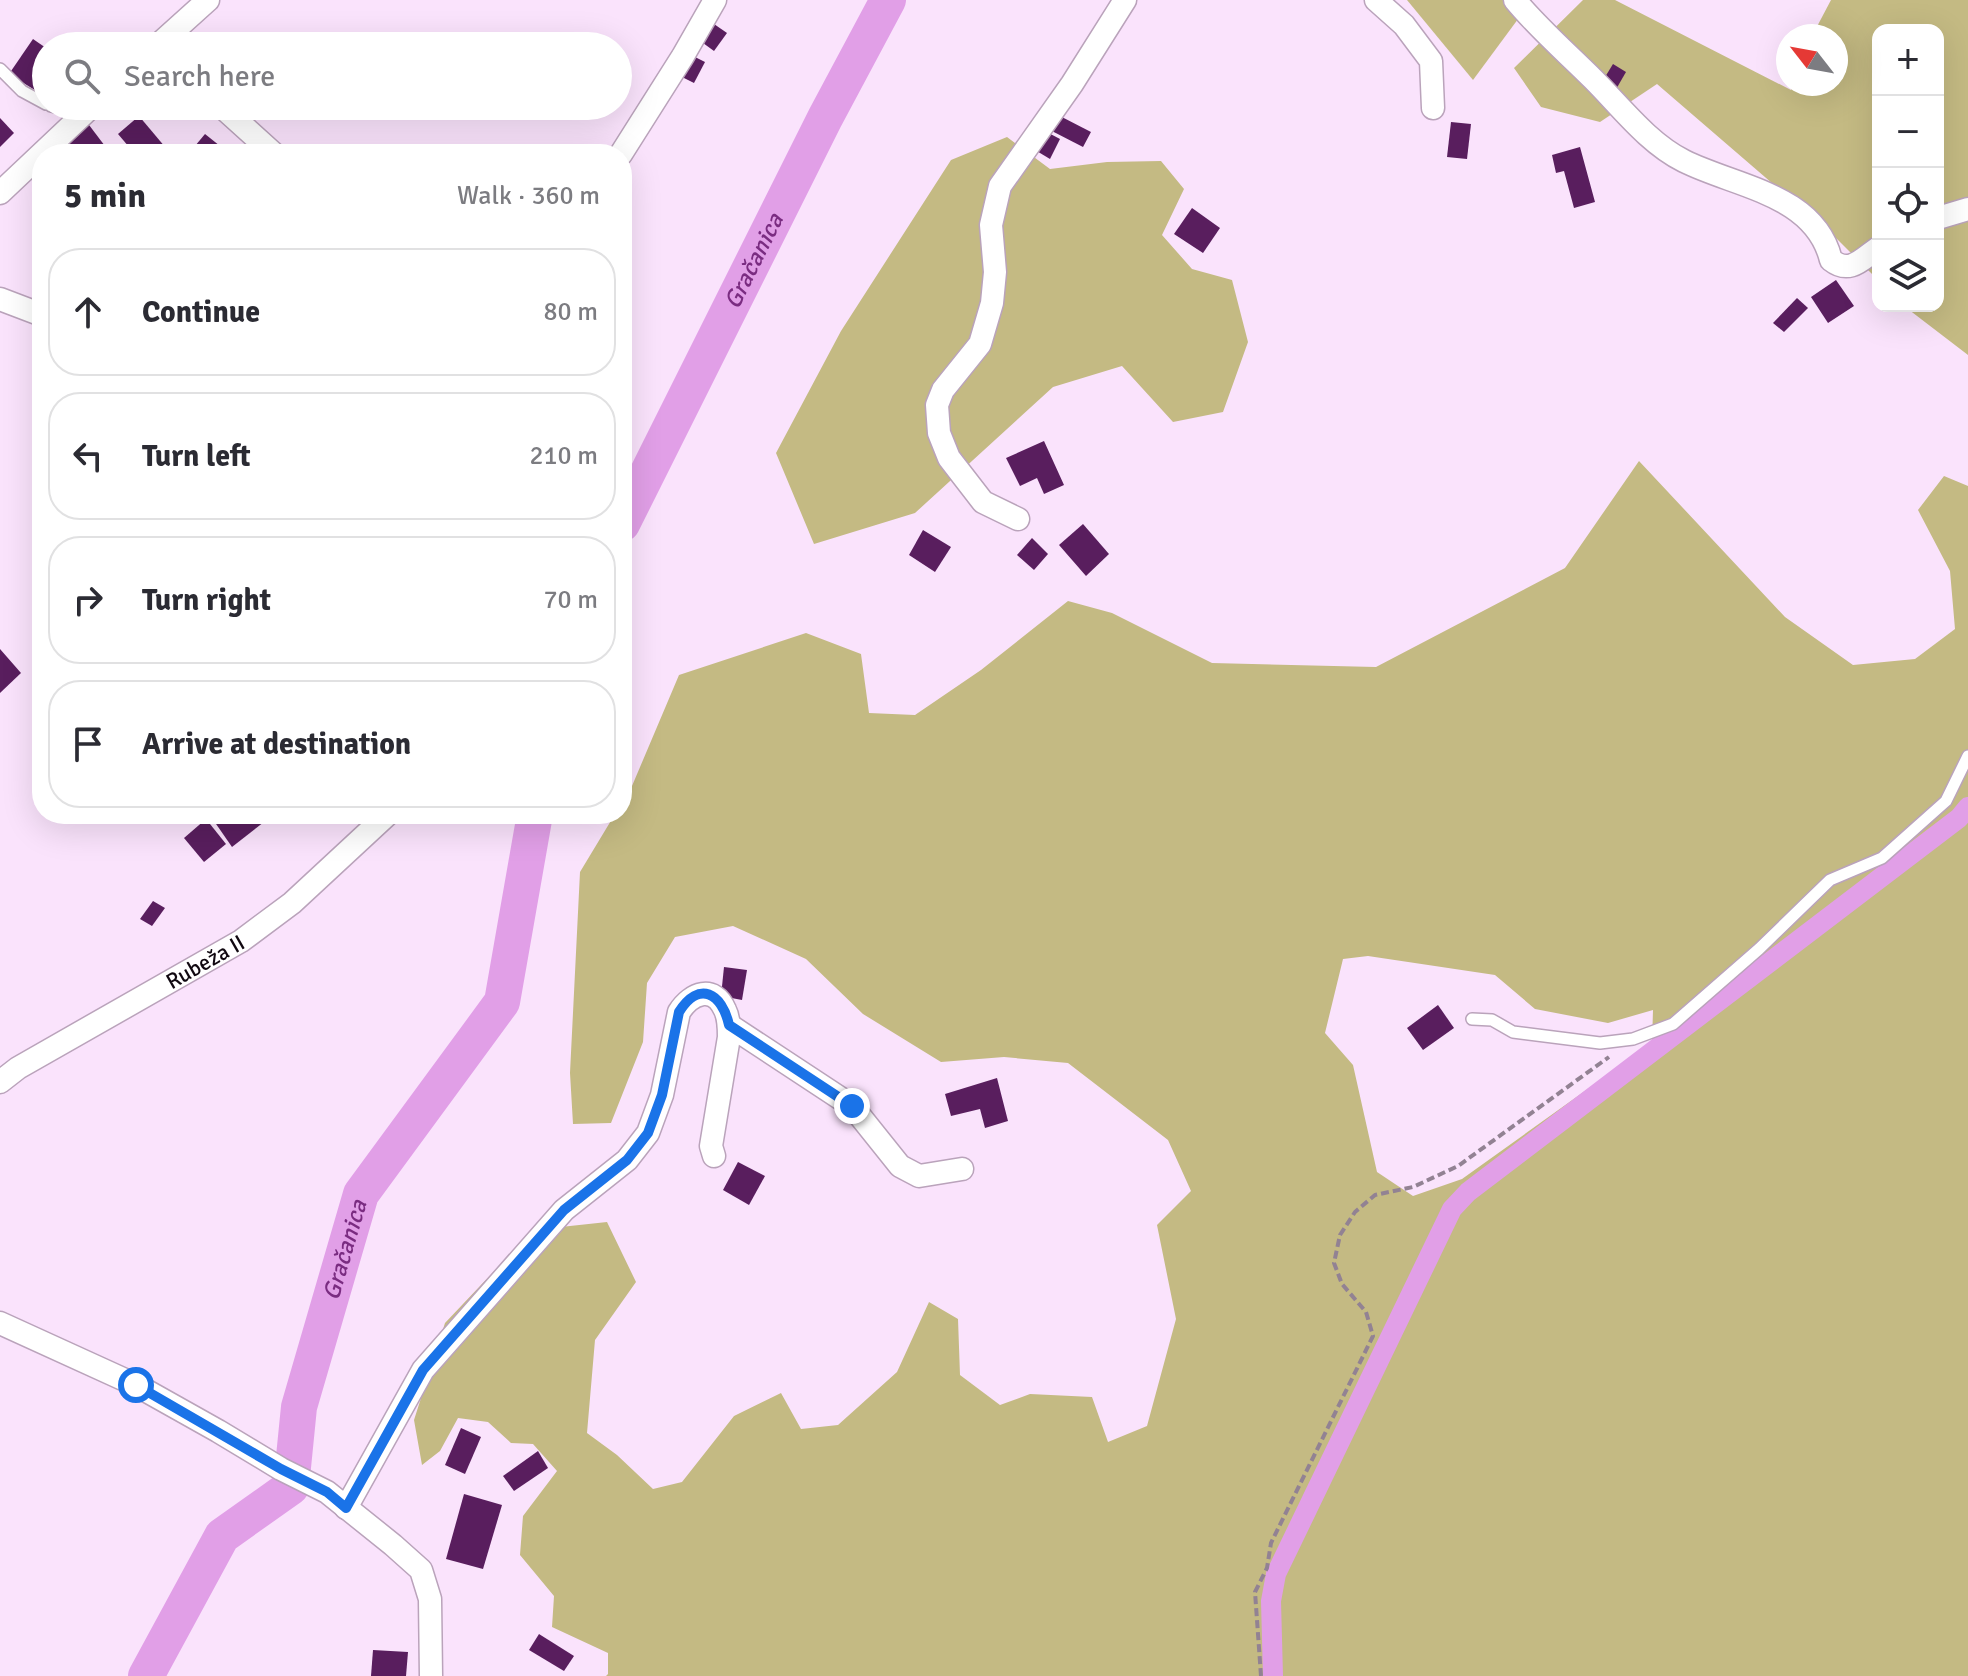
<!DOCTYPE html>
<html lang="en">
<head>
<meta charset="utf-8">
<style>
	:root { --surface:#fff; --page:#f7f7f7; --text:#2b2b33; --muted:#7c7c81; --line:#e1e1e2 }
	body { margin:0; font-family:Signika,sans-serif; background:var(--page); color:var(--text) }
	.controls { position:absolute; right:24px; top:24px; display:grid; overflow:hidden; border-radius:16px; box-shadow:0 8px 32px #0002 }
	.controls button { width:72px; height:72px; display:grid; place-items:center; padding:0; border:0; border-bottom:2px solid var(--line); background:var(--surface); color:var(--text); font:40px sans-serif }
	.compass { position:absolute; left:1776px; top:24px; width:72px; height:72px; border-radius:50%; background:var(--surface); box-shadow:0 8px 32px #0002; rotate:301deg }
	.stop { position:absolute; width:24px; height:24px; margin:-18px; border:6px solid #1a73e8; border-radius:50%; background:#fff }
	.stop.end { background:#1a73e8; border-color:#fff; box-shadow:0 2px 8px #0008 }
	.list { margin:0; padding:0; list-style:none }
	h2 { display:flex; justify-content:space-between; align-items:center; height:104px; margin:0; padding:0 32px; font-size:34px }
	h2 small { font-size:26px; font-weight:400; color:var(--muted) }
	.list li { display:grid; grid-template-columns:52px 1fr auto; gap:24px; align-items:center; box-sizing:border-box; height:128px; margin:0 16px 16px; padding:0 16px; border:2px solid var(--line); border-radius:32px }
	.list b { display:block; font-size:30px; white-space:nowrap }
	.list em { font-size:26px; font-style:normal; color:var(--muted) }
	.icon { flex:none; width:44px; height:44px; fill:none; stroke:currentColor; stroke-width:2; stroke-linecap:round; stroke-linejoin:round }
	.map { position:relative; flex:none; width:1968px; height:1676px; overflow:hidden }
	.search { position:absolute; background:var(--surface); box-shadow:0 8px 32px #0002; left:32px; top:32px; width:600px; height:88px; display:flex; align-items:center; gap:20px; box-sizing:border-box; padding:0 28px; border-radius:44px; color:var(--muted); font-size:30px }
	.panel { position:absolute; background:var(--surface); box-shadow:0 8px 32px #0002; left:32px; top:144px; width:600px; height:680px; border-radius:32px }
	.map>svg:first-child { display:block }
</style>
</head>
<body>
<div class="map">
<svg width="1968" height="1676" viewBox="0 0 1968 1676">
	<rect width="100%" height="100%" fill="#fae3fc"/>
	<!-- green -->
	<g fill="#c4ba83" fill-rule="evenodd">
		<path d="M1407 0H1532L1473 80Z"/>
		<path d="M1583 0H1615L1791 90 1794 84H1836V36H1812L1831 0H1968V355L1904 306H1938V30H1878V280L1837 239 1657 84 1600 122 1541 107 1514 68Z"/>
		<path d="M1007 137 1050 169 1107 162 1161 161 1184 189 1162 235 1192 269 1232 280 1248 342 1223 412 1173 422 1122 366 1053 387 915 513 814 544 776 453 841 331 951 160Z"/>
		<path d="M1639 461 1785 617 1853 665 1915 659 1955 629 1950 571 1918 510 1944 476 1968 486V1676H606L608 1674V1653L552 1627 554 1596 520 1555 523 1516 557 1471 533 1444 511 1443 488 1422 458 1418 440 1451 422 1465 414 1420 445 1323 533 1230 607 1222 636 1282 595 1340 587 1433 617 1455 653 1489 682 1482 734 1416 781 1393 801 1429 838 1425 897 1372 929 1302 958 1319 960 1375 1000 1405 1030 1394 1092 1397 1108 1442 1147 1426 1176 1319 1157 1225 1191 1191 1168 1140 1068 1063 1004 1057 941 1062 863 1014 806 959 733 926 675 937 647 983 643 1042 611 1123 573 1124 570 1073 580 872 615 814H622V802L632 786 679 675 806 633 861 654 869 713 915 715 981 670 1068 601 1112 613 1212 663 1376 667 1565 568ZM1368 956 1495 975 1535 1009 1608 1023 1653 1010 1652 1043 1462 1179 1413 1196 1377 1172 1353 1065 1325 1033 1343 959Z"/>
	</g>
	<g fill="none" stroke-linecap="round" stroke-linejoin="round">
		<!-- canal -->
		<path stroke="#e19fe7" stroke-width="20" d="M1273 1676 1271 1601 1276 1574 1452 1209 1468 1192 1959 818 1968 807"/>
		<!-- river -->
		<g stroke="#e19fe7" stroke-width="36">
			<path id="s1" d="M622 524 825 118 888 0"/>
			<path id="s2" d="M146 1676 222 1536 291 1487 299 1407 361 1194 502 1002 535 814"/>
		</g>
	</g>
	<!-- building -->
	<g fill="#591e5e">
		<path d="M714 24 727 33 714 51 703 43Z"/>
		<path d="M33 39 46 48V97L9 74Z"/>
		<path d="M691 55 705 62 694 83 680 76Z"/>
		<path d="M1613 64 1626 72 1615 91 1602 82Z"/>
		<path d="M1056 114 1091 132 1083 147 1048 129Z"/>
		<path d="M139 116 171 154H135L118 134Z"/>
		<path d="M0 118 14 133 0 147Z"/>
		<path d="M86 121 111 154H69L59 143Z"/>
		<path d="M1451 122 1471 124 1467 159 1447 157Z"/>
		<path d="M1041 129 1060 139 1050 159 1030 147Z"/>
		<path d="M205 134 230 154H193L190 152Z"/>
		<path d="M1580 147 1595 202 1574 208 1564 171 1556 173 1552 155Z"/>
		<path d="M1192 208 1220 228 1203 253 1174 234Z"/>
		<path d="M1836 280 1854 306 1828 323 1811 297Z"/>
		<path d="M1797 298 1808 308 1784 332 1773 323Z"/>
		<path d="M1044 441 1064 485 1044 494 1037 478 1020 486 1006 458Z"/>
		<path d="M1083 524 1109 554 1086 576 1059 545Z"/>
		<path d="M923 530 951 547 935 572 909 555Z"/>
		<path d="M1032 538 1048 554 1034 570 1017 555Z"/>
		<path d="M0 649 21 673 0 693Z"/>
		<path d="M221 814H258L264 822 232 847 214 821Z"/>
		<path d="M206 819 226 844 204 862 184 838Z"/>
		<path d="M153 901 165 908 152 926 140 919Z"/>
		<path d="M724 967 747 970 742 1000 721 996Z"/>
		<path d="M1438 1005 1454 1028 1423 1050 1407 1028Z"/>
		<path d="M997 1078 1008 1121 985 1128 980 1109 951 1116 945 1094Z"/>
		<path d="M738 1162 765 1176 749 1205 723 1190Z"/>
		<path d="M461 1428 481 1437 465 1474 445 1465Z"/>
		<path d="M538 1451 548 1468 514 1491 503 1476Z"/>
		<path d="M464 1494 502 1505 483 1569 446 1559Z"/>
		<path d="M539 1634 574 1656 564 1671 529 1650Z"/>
		<path d="M373 1650 408 1652 406 1676H371Z"/>
	</g>
	<g fill="none" stroke-linecap="round" stroke-linejoin="round">
		<!-- lane casing -->
		<g stroke="#baa3bb" stroke-width="14">
			<g id="lane">
				<path d="M0 69 22 91 46 104"/>
				<path d="M51 106 64 109 78 120"/>
				<path d="M1472 1019 1492 1020 1513 1032 1600 1043 1633 1039 1673 1024 1759 949 1830 880 1882 858 1946 801 1968 756"/>
			</g>
		</g>
		<!-- street casing -->
		<g stroke="#baa3bb" stroke-width="25">
			<g id="street">
				<path d="M1376 0 1404 25 1431 61 1433 108"/>
				<path d="M1515 0C1538 28 1567 53 1593 79 1621 107 1648 143 1684 161 1736 187 1815 194 1831 260 1850 275 1862 259 1878 248"/>
				<path d="M157 46 208 0"/>
				<path d="M221 106 274 154"/>
				<path d="M621 154 683 56 715 0"/>
				<path d="M0 193 92 106"/>
				<path d="M1938 218 1968 209"/>
				<path d="M0 299 42 315"/>
				<path d="M1018 519 983 502 949 458 939 433 937 405 943 390 980 344 992 303 995 272 991 225 1000 186 1072 84 1125 0"/>
				<path d="M729 1025 852 1106 900 1166 919 1176 962 1169"/>
				<path id="s3" d="M0 1082 18 1068 241 941 292 903 388 814"/>
				<path d="M0 1323 136 1385 218 1431 281 1469 327 1492 393 1545 421 1570 430 1599 431 1676"/>
				<path d="M346 1508 423 1370 564 1210 627 1160 648 1133 662 1095 679 1012C691 993 714 984 725 1010 729 1018 729 1028 729 1037L711 1146 714 1156"/>
			</g>
		</g>
		<!-- path -->
		<path stroke="#928293" stroke-width="4" stroke-dasharray="8 4" stroke-linecap="butt" d="M1261 1676 1255 1592 1267 1568 1271 1543 1373 1336 1366 1312 1342 1284 1334 1263 1340 1235 1355 1212 1375 1195 1413 1187 1458 1166 1609 1057"/>
		<!-- lane -->
		<use href="#lane" stroke="#fff" stroke-width="11"/>
		<!-- street -->
		<use href="#street" stroke="#fff" stroke-width="22"/>
	</g>
	<g fill="none" stroke-linecap="round" stroke-linejoin="round">
		<!-- route -->
		<path stroke="#1a73e8" stroke-width="10" d="M136 1385 281 1469 327 1492 346 1508 423 1370 564 1210 627 1160 648 1133 662 1095 679 1012C699 980 722 993 729 1025L852 1106"/>
	</g>
	<g text-anchor="middle" dominant-baseline="central" stroke-width="8" stroke-linejoin="round" paint-order="stroke">
		<!-- street labels -->
		<g font-size="22" fill="#100810" stroke="#fcf7fc">
			<text stroke="none"><textPath href="#s3" startOffset="238">Rubeža II</textPath></text>
		</g>
		<!-- water labels -->
		<g font-size="24" font-style="italic" fill="#7a2c81" stroke="#fcf7fc">
			<text stroke="none"><textPath href="#s1" startOffset="294">Gračanica</textPath></text>
			<text stroke="none"><textPath href="#s2" startOffset="488">Gračanica</textPath></text>
		</g>
	</g>
</svg>
<div class="controls">
<button>+</button>
<button>−</button>
<button><svg class="icon" aria-label="locate" viewBox="0 0 24 24"><circle cx="12" cy="12" r="6"/><path d="M12 2v4M12 18v4M2 12h4M18 12h4"/></svg></button>
<button><svg class="icon" aria-label="layers" viewBox="0 0 24 24"><path d="M12 4l9 5-9 5-9-5zM3 14l9 5 9-5"/></svg></button>
</div>
<svg class="compass" viewBox="-18 -18 36 36"><path d="M0-13l5 13h-10z" fill="#e53935"/><path d="M0 13l5-13h-10z" fill="#7c7c81"/></svg>
<div class="stop" style="left:136px;top:1385px"></div>
<div class="stop end" style="left:852px;top:1106px"></div>
<div class="search"><svg class="icon" aria-label="search" viewBox="0 0 24 24"><circle cx="10" cy="10" r="6"/><path d="M15 15l6 6"/></svg>Search here</div>
<section class="panel">
<h2>5 min<small>Walk · 360 m</small></h2>
<ul class="list">
<li><svg class="icon" aria-label="ahead" viewBox="0 0 24 24"><path d="M12 20V5M6 11l6-6 6 6"/></svg><div><b>Continue</b></div><em>80 m</em></li>
<li><svg class="icon" aria-label="left" viewBox="0 0 24 24"><path d="M17 20v-9H6M10 6l-5 5 5 5"/></svg><div><b>Turn left</b></div><em>210 m</em></li>
<li><svg class="icon" aria-label="right" viewBox="0 0 24 24"><path d="M7 20v-9h11M14 6l5 5-5 5"/></svg><div><b>Turn right</b></div><em>70 m</em></li>
<li><svg class="icon" aria-label="arrive" viewBox="0 0 24 24"><path d="M6 21V4h12l-3 4 3 4H6"/></svg><div><b>Arrive at destination</b></div></li>
</ul>
</section>
</div>
</body>
</html>
